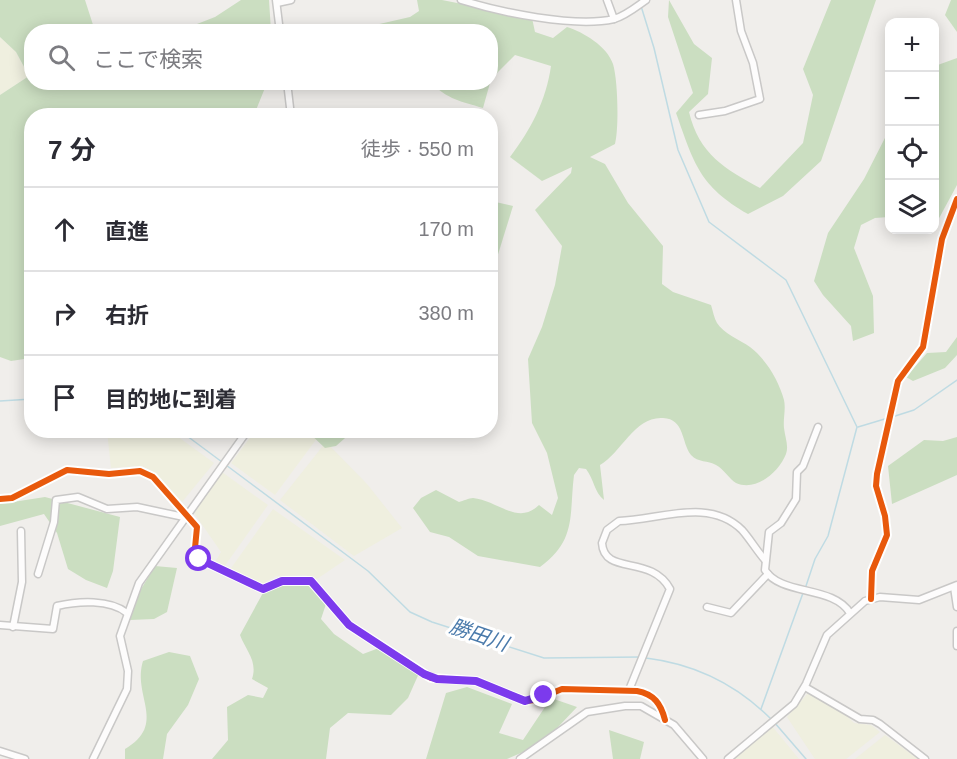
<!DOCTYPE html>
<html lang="ja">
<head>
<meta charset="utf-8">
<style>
	:root { --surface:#fff; --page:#f7f7f7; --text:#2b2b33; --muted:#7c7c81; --line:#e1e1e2 }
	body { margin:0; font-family:Helvetica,"Noto Sans JP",sans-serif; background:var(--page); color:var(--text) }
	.controls { position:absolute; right:18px; top:18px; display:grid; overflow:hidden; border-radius:12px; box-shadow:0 3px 15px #0003 }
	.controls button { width:54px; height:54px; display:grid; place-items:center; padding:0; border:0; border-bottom:2px solid var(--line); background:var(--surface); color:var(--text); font:30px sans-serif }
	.stop { position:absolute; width:18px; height:18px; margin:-14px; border:4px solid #7c3aed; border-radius:50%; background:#fff }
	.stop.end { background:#7c3aed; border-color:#fff; box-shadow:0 2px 6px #0008 }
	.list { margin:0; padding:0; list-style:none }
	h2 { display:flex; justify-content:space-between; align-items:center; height:78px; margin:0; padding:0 24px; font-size:26px }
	h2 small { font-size:20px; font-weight:400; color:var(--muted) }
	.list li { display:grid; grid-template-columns:39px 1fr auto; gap:18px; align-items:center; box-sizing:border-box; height:84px; padding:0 24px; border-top:2px solid var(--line) }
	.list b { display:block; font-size:22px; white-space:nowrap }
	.list em { font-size:20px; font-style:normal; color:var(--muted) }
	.icon { flex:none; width:33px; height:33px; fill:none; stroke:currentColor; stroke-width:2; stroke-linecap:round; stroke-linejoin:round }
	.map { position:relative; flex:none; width:957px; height:759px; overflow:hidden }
	.search { position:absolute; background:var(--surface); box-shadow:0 3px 15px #0003; left:24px; top:24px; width:474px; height:66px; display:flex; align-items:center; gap:15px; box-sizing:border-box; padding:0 21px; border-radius:24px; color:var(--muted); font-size:22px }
	.panel { position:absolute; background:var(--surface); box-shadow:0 3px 15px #0003; left:24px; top:108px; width:474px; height:330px; border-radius:24px }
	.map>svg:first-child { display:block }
</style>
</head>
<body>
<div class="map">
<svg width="957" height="759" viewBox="0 0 957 759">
	<rect width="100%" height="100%" fill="#f0eeeb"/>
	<!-- farmland -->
	<g fill="#efefdf">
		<path d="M0 37 16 52 29 76 0 95Z"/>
		<path d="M107 431H170L214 463 182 502 154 473 142 466 111 468Z"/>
		<path d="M255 431H308L318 437 275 495 231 463Z"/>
		<path d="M326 442 367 484 402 528 354 556 280 500Z"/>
		<path d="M222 472 268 505 224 567 215 562 221 552 194 513Z"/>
		<path d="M273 509 345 560 317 579 305 575 276 576 262 584H253L229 571Z"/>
		<path d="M809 692 844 713 854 723 871 725 880 732 846 759H815L787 717Z"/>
		<path d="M772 726 799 759H730Z"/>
		<path d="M885 735 918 759H855Z"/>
	</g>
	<!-- forest -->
	<g fill="#cbdec1">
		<path d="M0 0H85L95 31 32 32V82L267 83 256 110 248 115 32 116V252L28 259 32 270 31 358 11 361 0 357V95L29 76 16 52 0 37Z"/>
		<path d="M241 0H269L271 31H179L215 17Z"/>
		<path d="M417 0H442L532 18 535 32 553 38 567 27C583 32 607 46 613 64 618 80 619 129 615 144L590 157 605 164 628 203 663 246 662 284 673 292 711 305C713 311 714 318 717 323 723 333 740 340 750 347 766 359 779 381 784 400 786 409 783 419 784 428 785 437 789 446 786 454 779 472 756 492 736 483 729 479 724 469 716 465 708 460 698 463 691 455 681 442 685 419 663 418 635 416 622 452 600 465L604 500C594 492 594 479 586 469L579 468 574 475C569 515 577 540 540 567L478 556 449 537 430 532 413 508 421 498 436 490 459 502C463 501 469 498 473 498 497 500 518 526 539 505L552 515 558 498 547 453 532 423 528 359 542 327 555 285 562 246 535 210 571 173 572 167 542 181 510 157C531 129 546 101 551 66L515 55 491 79 490 32H374L375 25 410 17 419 11Z"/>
		<path d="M669 0 694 44 712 58 708 94 689 112C699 154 725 169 760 188L803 143 813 95 803 69 831 0H876L821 161 783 196 748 214C699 186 694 163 676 113L693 93 668 17Z"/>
		<path d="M951 0H957V32L945 15Z"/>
		<path d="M957 58V185L937 222H935V66Z"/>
		<path d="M432 83H490L483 108C463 102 446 99 432 83Z"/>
		<path d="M889 130V217L875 218 861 225 854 248 873 296 874 333 853 341 851 326 823 295 814 281 828 233 864 179Z"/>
		<path d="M491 201 513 206 491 277 490 201Z"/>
		<path d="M957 337V355L945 368 913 381 906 377 927 353 946 352Z"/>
		<path d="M307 431H353L336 446 325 448Z"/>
		<path d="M957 437V475L892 504 888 466 924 440 943 441Z"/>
		<path d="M45 497 120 517 113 571 107 588 86 580 68 569 57 533 44 514 0 526V504Z"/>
		<path d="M155 566 177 568 167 612 154 619 130 620 135 599Z"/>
		<path d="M286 584 308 585 326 604 321 619 334 634 363 654 379 648 420 671 408 698 391 715 348 713 330 728 326 759H212L228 740 227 707 248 695 263 698 268 688 252 679C258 661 246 651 240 635L264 591Z"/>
		<path d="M169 652 190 656 199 679 188 705 167 734 163 759H125V749C168 724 132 696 143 661Z"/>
		<path d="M467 687 512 704 499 733 523 740 551 698 577 707 542 744 507 759H426L446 693Z"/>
		<path d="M609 730 644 742 640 759H613Z"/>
	</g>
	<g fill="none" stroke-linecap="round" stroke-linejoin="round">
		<!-- stream -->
		<g stroke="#bfdbe3" stroke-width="1.5">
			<path d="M641 6 654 48 678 150 709 222 786 280 857 427 828 536 815 559 805 589"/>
			<path d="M0 401 32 399"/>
			<path d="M892 417 914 410 957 380"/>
			<path d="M858 427 888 418"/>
			<path d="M179 430 222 462"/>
			<path d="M226 465 368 571 410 612 432 622 544 658 641 657"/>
			<path d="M646 658C695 664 736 684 771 719"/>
			<path d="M761 709 803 593"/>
			<path d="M774 722 806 759"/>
		</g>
		<!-- minor casing -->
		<g stroke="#c9c8c7" stroke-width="9">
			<g id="minor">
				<path d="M276 0 280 32"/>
				<path d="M461 0C499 12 575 28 614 19 625 16 636 7 646 0"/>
				<path d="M607 0 614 19"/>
				<path d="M277 3 291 0"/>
				<path d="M287 82 291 116"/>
				<path d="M699 115 725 111 760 99 753 63 741 31 736 0"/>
				<path d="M818 427 803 466 797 472 796 499 781 523 769 532 765 570C781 596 833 585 850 613"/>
				<path d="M0 499 12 498 67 470 109 474 140 471 153 477 197 527 195 548 199 559 263 589 282 581H311L349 625 431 678 476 681 525 701 535 700 562 689 637 691C654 694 661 704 665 720"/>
				<path d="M38 574 54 522 56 500 78 497 107 509 137 507 184 517"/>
				<path d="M954 587 957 607"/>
				<path d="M871 599 872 571 887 535 885 516 876 486 877 474 898 381 923 347 942 239 957 199"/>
				<path d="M707 607 731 613 768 574"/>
				<path d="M0 625 53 629 57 606C78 601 110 599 127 613"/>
				<path d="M13 627 22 582 21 531"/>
				<path d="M957 631V646"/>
				<path d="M805 687 860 719 873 720 880 724 925 759"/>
				<path d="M629 690 670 589C651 554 604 576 602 543L607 530 619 521C659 520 709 497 742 530 750 539 757 551 765 560"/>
				<path d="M0 751 25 759"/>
				<path d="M93 759 127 689 128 671 120 636 139 583 248 430"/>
				<path d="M520 759 587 712 625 706H641L674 725 703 759"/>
				<path d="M728 759 794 704 806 684 827 635 865 601 880 597 919 600 957 585"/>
			</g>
		</g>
		<!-- minor -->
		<use href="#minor" stroke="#fdfcfc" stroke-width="6"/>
		<!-- cycleway casing -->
		<g stroke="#fff" stroke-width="10">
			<g id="cycleway">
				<path d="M0 499 12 498 67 470 109 474 140 471 153 477 197 527 195 548 199 559 263 589 282 581H311L349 625 431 678 476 681 525 701 535 700 562 689 637 691C654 694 661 704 665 720"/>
				<path d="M871 599 872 571 887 535 885 516 876 486 877 474 898 381 923 347 942 239 957 199"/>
			</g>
		</g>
		<!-- cycleway -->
		<use href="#cycleway" stroke="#e8590c" stroke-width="6"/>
	</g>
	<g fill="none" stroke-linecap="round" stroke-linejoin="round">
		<!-- route -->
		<path stroke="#7c3aed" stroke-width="8" d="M199 559 263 589 282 581H311L349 625 424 674 437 679 476 681 525 701 544 695"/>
	</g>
	<g text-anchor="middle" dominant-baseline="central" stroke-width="6" stroke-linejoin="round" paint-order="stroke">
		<!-- water labels -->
		<g font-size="20" font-style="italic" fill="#4a7aab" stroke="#fff">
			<text transform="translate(479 635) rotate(19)">勝田川</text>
		</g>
	</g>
</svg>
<div class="controls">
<button>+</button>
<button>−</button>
<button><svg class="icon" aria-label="locate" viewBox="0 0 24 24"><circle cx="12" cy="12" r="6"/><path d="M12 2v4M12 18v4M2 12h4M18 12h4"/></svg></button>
<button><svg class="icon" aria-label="layers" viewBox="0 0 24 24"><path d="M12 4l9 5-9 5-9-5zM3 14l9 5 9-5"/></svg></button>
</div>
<div class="stop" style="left:199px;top:559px"></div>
<div class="stop end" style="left:544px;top:695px"></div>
<div class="search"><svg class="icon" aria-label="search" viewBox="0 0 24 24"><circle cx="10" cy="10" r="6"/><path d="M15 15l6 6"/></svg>ここで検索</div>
<section class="panel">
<h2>7 分<small>徒歩 · 550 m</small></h2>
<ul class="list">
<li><svg class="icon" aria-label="ahead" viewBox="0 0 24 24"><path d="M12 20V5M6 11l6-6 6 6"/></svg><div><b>直進</b></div><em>170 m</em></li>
<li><svg class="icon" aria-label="right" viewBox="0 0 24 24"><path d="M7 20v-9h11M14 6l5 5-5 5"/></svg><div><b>右折</b></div><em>380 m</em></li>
<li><svg class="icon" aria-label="arrive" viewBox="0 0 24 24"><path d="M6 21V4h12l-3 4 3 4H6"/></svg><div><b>目的地に到着</b></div></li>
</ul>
</section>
</div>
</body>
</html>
